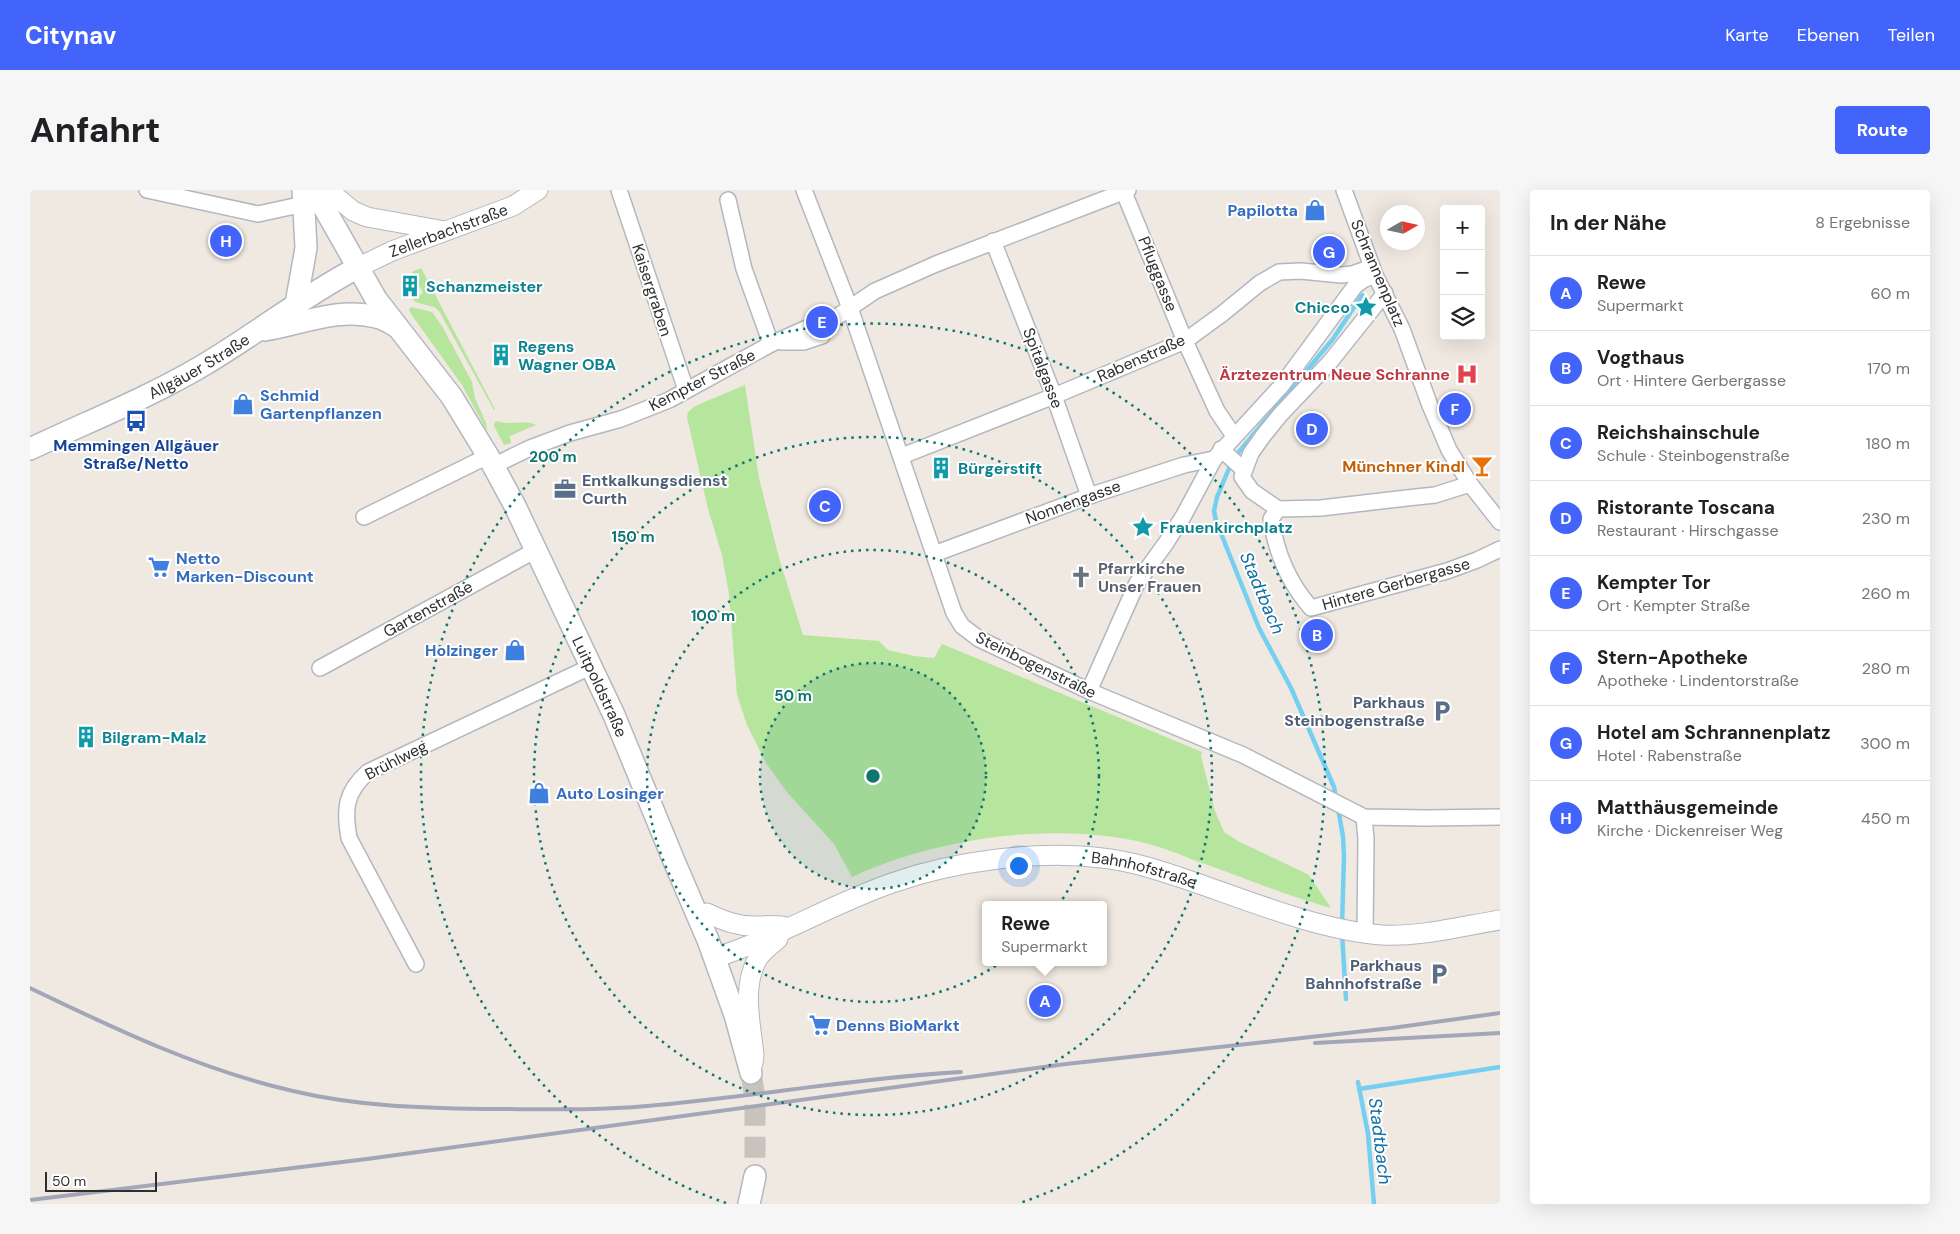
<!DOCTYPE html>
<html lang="de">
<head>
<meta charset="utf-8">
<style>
	:root { --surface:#fff; --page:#f6f6f6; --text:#202124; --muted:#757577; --line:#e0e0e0; --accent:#4264fb }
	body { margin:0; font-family:"DM Sans",sans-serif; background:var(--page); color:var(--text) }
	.controls { position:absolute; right:15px; top:15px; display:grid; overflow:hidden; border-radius:5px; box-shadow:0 5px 20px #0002 }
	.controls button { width:45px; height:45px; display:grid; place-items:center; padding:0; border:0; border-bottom:1px solid var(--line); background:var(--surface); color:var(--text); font:25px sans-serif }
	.compass { position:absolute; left:1350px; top:15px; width:45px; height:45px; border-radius:50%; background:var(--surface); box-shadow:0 5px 20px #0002; rotate:81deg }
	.scale { position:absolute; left:15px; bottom:12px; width:112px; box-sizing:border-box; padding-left:5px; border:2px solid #2e2e2e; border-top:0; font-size:14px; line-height:18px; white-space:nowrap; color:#2e2e2e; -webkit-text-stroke:4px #fff; paint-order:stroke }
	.you { position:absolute; left:988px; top:675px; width:18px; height:18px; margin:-12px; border:4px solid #fff; border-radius:50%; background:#1a73e8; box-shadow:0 0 0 8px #1a73e833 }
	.badge { display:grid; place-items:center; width:32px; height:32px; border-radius:50%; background:var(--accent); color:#fff; font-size:16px; font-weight:700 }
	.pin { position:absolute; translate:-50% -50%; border:2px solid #fff; box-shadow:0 1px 5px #0006 }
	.popup { position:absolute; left:952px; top:711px; width:125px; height:65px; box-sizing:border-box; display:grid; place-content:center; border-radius:5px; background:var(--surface); filter:drop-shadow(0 1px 4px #0005); font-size:16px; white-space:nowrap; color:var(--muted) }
	.popup b { font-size:19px; color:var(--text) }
	.popup::after { content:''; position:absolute; left:50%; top:100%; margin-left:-10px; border:10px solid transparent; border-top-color:var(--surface) }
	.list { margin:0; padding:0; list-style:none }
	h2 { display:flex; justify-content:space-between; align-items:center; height:65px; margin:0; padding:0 20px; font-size:21px }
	h2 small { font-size:16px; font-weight:400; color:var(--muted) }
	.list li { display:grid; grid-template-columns:32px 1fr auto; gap:15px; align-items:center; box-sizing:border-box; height:75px; padding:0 20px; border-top:1px solid var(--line) }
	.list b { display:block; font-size:19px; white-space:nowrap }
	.list p { margin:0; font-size:16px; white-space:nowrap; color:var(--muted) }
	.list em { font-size:16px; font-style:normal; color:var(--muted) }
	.icon { flex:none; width:28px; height:28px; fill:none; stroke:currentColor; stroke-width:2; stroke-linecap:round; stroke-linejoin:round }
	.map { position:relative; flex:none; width:1470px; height:1014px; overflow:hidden; border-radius:5px }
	header { display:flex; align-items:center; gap:30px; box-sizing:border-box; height:70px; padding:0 25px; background:var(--accent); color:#fff }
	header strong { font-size:24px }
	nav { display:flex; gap:28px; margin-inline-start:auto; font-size:18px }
	.intro { display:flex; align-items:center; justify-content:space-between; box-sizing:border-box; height:120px; padding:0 30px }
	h1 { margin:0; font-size:35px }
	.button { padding:12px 22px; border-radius:5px; background:var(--accent); color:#fff; font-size:18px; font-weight:700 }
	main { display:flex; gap:30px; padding:0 30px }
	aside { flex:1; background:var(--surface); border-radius:5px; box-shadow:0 5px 20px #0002 }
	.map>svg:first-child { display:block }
</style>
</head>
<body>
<header>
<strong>Citynav</strong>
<nav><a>Karte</a><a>Ebenen</a><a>Teilen</a></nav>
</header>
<div class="intro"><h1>Anfahrt</h1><a class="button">Route</a></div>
<main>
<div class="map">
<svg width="1470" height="1014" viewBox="0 0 1470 1014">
	<rect width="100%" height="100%" fill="#efe9e1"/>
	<!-- green -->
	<g fill="#b6e59e">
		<path d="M391 78 465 219 464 220 409 121 404 117 385 112 383 109 393 103 382 82Z"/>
		<path d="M381 117 402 122 412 136 442 192 445 208 456 233 457 241 432 195 381 124 379 120Z"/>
		<path d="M715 195 729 288 749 368 773 445 849 451 858 460 884 466 904 468 912 454 1172 562 1171 566 1185 621 1194 642 1208 651 1279 685 1301 718C1257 706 1215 688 1172 673 1151 665 1130 656 1107 651 1018 632 904 649 822 687L804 654 756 601 736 573 717 535 707 505 699 404 692 365 678 319 657 227 658 222 665 216Z"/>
		<path d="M467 231C480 236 495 229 506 235L480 246 481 253 474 255 464 236 465 232Z"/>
	</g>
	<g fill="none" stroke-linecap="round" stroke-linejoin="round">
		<!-- stream -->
		<g stroke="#75cff0" stroke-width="4.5">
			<path d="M1306 608 1304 597 1261 498 1229 438 1186 331 1184 321 1187 307 1203 269 1303 149 1332 105"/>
			<path d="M1308 618 1313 647 1314 667 1312 735"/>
			<path d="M1312 743 1316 809"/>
			<path d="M1328 892 1338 944 1344 1014"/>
			<path d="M1329 899 1470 877"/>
		</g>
		<!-- minor-tunnel -->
		<path stroke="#c8c4bd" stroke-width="15" stroke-dasharray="15 8" stroke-linecap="butt" d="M779 137 805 128"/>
		<!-- secondary-tunnel -->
		<path stroke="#c8c4bd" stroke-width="21" stroke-dasharray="21 11" stroke-linecap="butt" d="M721 883 725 908V986"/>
		<!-- minor casing -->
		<g stroke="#b4b7c1" stroke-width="18">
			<g id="minor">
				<path d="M117 0 228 24 274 14"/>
				<path d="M589 0 656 200"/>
				<path d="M774 0 820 118 924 423 932 436 949 449 1059 501 1213 565 1334 627 1396 628 1470 627"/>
				<path d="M1093 0 1155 151 1187 221 1204 246"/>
				<path d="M1314 0 1345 85 1372 139 1399 213 1419 260 1440 294 1470 332"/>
				<path d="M698 10 714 79 741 154"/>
				<path d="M963 51 1024 206 1059 306"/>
				<path d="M1355 103 1300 172 1250 225 1233 246 1221 263 1212 287 1222 301 1248 319 1291 318 1377 308 1405 305 1440 294"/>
				<path d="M805 128 845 101 906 74 1098 0"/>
				<path d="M751 152H774L792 146"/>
				<path d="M1191 259 1214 280"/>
				<path d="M872 266 1024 206 1155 151 1192 124 1230 93 1249 82 1271 81 1311 85 1322 84 1342 77"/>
				<path d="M463 276 500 258 540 243 591 229 639 210 741 154 779 137"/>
				<path d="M1248 319 1241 329C1246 362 1259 393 1281 418L1417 381 1447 370 1470 359"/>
				<path d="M334 327 458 266"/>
				<path d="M904 364 1065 304 1154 275 1184 269"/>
				<path d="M290 478 506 360"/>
				<path d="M1059 501 1107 393 1136 353 1154 325 1184 269 1252 195 1325 96 1333 90 1345 85"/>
				<path d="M1334 627 1336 649 1335 743"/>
				<path d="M386 774 319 648C314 620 315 602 338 582L562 476"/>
			</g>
		</g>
		<!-- tertiary casing -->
		<g stroke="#b4b7c1" stroke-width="21">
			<g id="tertiary">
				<path d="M298 0 323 21 337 27 415 41"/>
				<path id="s1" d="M327 78 362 61 483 16 508 0"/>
				<path d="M677 723C694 731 709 737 728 736 738 736 746 734 756 737"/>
				<path id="s2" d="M685 768C699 763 713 758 727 752 772 733 816 709 862 693 924 671 1007 660 1072 668 1101 671 1128 680 1155 689 1217 710 1288 740 1352 745 1391 747 1432 736 1470 730"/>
				<path d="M723 873 724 865C721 834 711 797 728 768 733 761 742 754 748 749"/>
			</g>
		</g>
		<!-- secondary casing -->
		<g stroke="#b4b7c1" stroke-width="24">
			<g id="secondary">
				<path id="s3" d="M284 0 346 109 422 207 458 266 485 316 584 525 644 671 678 750 705 825 721 883"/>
				<path d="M266 114 276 58 273 0"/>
				<path d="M235 140C272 134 308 117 346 127 353 128 361 133 367 137"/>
				<path id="s4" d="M0 259C57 232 118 208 172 176 225 145 273 106 327 78"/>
				<path d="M719 1014 725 986"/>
			</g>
		</g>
		<!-- minor -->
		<use href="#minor" stroke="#fff" stroke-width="15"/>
		<!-- tertiary -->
		<use href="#tertiary" stroke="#fff" stroke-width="19"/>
		<!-- secondary -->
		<use href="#secondary" stroke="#fff" stroke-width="21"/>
		<!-- rail -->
		<g stroke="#a3a6b8" stroke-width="4">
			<path d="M0 798C85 839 171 880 263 901 326 916 389 918 454 919 508 919 562 921 617 916 722 907 826 888 931 882"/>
			<path d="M1285 853 1470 843"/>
			<path d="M0 1010 337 969 1036 874 1362 838 1470 823"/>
		</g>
	</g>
	<!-- distance rings -->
	<circle cx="843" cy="586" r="113" fill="#0f766e" fill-opacity=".12"/>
	<g fill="none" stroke="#0f766e" stroke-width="2.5" stroke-dasharray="2.5 5">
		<circle cx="843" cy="586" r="113"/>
		<circle cx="843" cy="586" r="226"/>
		<circle cx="843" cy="586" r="339"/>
		<path d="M696 1013A452 452 0 1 1 990 1013"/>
	</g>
	<!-- icons -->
	<defs>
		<g id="shop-bare" transform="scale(1.725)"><path d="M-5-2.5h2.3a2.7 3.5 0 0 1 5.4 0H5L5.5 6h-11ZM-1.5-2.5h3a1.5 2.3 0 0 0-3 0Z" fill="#3f7fe0" stroke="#fff" stroke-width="2.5" paint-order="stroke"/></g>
		<g id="building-bare" transform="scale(1.725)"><path d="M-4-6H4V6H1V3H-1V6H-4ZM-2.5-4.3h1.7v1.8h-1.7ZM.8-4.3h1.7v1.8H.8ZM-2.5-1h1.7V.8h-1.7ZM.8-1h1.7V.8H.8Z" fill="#0f9aa8" stroke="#fff" stroke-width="2.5" paint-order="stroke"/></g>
		<g id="sight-bare" transform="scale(1.725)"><path d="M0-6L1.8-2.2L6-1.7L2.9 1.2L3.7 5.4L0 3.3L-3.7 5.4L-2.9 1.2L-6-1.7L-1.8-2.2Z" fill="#0f9aa8" stroke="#fff" stroke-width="2.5" paint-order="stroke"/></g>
		<g id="hospital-bare" transform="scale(1.725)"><path d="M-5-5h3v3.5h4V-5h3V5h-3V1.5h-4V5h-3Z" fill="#e0444e" stroke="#fff" stroke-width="2.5" paint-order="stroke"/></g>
		<g id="bus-bare" transform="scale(1.725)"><path d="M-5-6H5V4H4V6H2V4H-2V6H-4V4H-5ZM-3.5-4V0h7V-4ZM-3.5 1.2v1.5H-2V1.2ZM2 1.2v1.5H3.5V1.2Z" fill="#1a4fb4" stroke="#fff" stroke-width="2.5" paint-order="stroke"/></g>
		<g id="bar-bare" transform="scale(1.725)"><path d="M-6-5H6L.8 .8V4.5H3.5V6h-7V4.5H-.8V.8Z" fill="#e8710a" stroke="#fff" stroke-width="2.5" paint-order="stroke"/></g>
		<g id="office-bare" transform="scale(1.725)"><path d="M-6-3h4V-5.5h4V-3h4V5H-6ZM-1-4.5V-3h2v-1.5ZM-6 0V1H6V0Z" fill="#5c6f8a" stroke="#fff" stroke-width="2.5" paint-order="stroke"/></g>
		<g id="supermarket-bare" transform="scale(1.725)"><path d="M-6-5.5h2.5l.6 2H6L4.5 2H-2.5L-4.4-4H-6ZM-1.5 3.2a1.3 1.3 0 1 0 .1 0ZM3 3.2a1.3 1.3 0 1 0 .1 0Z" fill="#3f7fe0" stroke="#fff" stroke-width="2.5" paint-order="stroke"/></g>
		<g id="church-bare" transform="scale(1.725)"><path d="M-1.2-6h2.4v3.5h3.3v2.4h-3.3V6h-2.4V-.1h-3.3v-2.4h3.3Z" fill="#6b7280" stroke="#fff" stroke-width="2.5" paint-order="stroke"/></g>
		<g id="parking-bare" transform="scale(1.725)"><path d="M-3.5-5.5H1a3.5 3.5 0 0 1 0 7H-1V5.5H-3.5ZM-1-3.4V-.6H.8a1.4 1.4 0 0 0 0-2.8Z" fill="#5c6f8a" stroke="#fff" stroke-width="2.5" paint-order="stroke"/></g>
	</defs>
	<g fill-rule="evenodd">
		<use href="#shop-bare" x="1285" y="20"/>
		<use href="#building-bare" x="380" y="96"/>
		<use href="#sight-bare" x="1336" y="117"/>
		<use href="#building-bare" x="471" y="165"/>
		<use href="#hospital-bare" x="1437" y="184"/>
		<use href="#shop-bare" x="213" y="214"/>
		<use href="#bus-bare" x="106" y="231"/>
		<use href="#bar-bare" x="1452" y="276"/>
		<use href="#building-bare" x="911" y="278"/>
		<use href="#office-bare" x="535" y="299"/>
		<use href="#sight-bare" x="1113" y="337"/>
		<use href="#supermarket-bare" x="129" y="377"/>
		<use href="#church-bare" x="1051" y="387"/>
		<use href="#shop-bare" x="485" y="460"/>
		<use href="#parking-bare" x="1412" y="521"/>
		<use href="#building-bare" x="56" y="547"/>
		<use href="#shop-bare" x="509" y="603"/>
		<use href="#parking-bare" x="1409" y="784"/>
		<use href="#supermarket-bare" x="790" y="835"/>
	</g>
	<g text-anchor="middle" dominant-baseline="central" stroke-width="4" stroke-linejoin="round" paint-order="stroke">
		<!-- shop labels -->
		<g font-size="16" font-weight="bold" fill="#366cbe" stroke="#fff" text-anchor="start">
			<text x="1268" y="20" text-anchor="end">Papilotta</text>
			<text x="230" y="205">Schmid<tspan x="230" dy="18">Gartenpflanzen</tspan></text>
			<text x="146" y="368">Netto<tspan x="146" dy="18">Marken-Discount</tspan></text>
			<text x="468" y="460" text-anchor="end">Holzinger</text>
			<text x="526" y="603">Auto Losinger</text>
			<text x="806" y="835">Denns BioMarkt</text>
		</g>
		<!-- street labels -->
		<g font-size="16" fill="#2e2e2e" stroke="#fff">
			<text stroke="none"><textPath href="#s1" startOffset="99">Zellerbachstraße</textPath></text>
			<text transform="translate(1348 83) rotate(67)">Schrannenplatz</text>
			<text transform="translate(1128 84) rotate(68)">Pfluggasse</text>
			<text transform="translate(622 100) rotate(72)">Kaisergraben</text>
			<text transform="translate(1111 168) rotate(-24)">Rabenstraße</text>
			<text stroke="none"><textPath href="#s4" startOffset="188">Allgäuer Straße</textPath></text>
			<text transform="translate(1013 178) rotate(69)">Spitalgasse</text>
			<text transform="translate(672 190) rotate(-27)">Kempter Straße</text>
			<text transform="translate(1043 312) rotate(-20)">Nonnengasse</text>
			<text transform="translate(1366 394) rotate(-16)">Hintere Gerbergasse</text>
			<text transform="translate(398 419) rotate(-29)">Gartenstraße</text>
			<text transform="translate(1006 475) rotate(26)">Steinbogenstraße</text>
			<text stroke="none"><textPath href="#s3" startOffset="575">Luitpoldstraße</textPath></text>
			<text transform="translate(366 570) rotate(-27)">Brühlweg</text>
			<text stroke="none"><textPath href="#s2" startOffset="449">Bahnhofstraße</textPath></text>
		</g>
		<!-- culture labels -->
		<g font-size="16" font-weight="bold" fill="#0d838f" stroke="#fff" text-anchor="start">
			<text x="396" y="96">Schanzmeister</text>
			<text x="1320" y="117" text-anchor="end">Chicco</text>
			<text x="488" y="156">Regens<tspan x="488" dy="18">Wagner OBA</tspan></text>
			<text x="928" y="278">Bürgerstift</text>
			<text x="1130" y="337">Frauenkirchplatz</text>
			<text x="72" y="547">Bilgram-Malz</text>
		</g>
		<!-- health labels -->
		<g font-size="16" font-weight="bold" fill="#be3a42" stroke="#fff" text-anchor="end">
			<text x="1420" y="184">Ärztezentrum Neue Schranne</text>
		</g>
		<!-- transit labels -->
		<g font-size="16" font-weight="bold" fill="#164399" stroke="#fff">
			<text x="106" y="255">Memmingen Allgäuer<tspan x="106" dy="18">Straße/Netto</tspan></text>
		</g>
		<!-- food labels -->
		<g font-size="16" font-weight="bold" fill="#c56008" stroke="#fff" text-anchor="end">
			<text x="1435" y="276">Münchner Kindl</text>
		</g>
		<!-- service labels -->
		<g font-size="16" font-weight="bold" fill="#4e5e75" stroke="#fff" text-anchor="end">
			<text x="552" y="290" text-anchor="start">Entkalkungsdienst<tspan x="552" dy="18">Curth</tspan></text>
			<text x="1395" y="512">Parkhaus<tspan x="1395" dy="18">Steinbogenstraße</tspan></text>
			<text x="1392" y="775">Parkhaus<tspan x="1392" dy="18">Bahnhofstraße</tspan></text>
		</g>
		<!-- worship labels -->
		<g font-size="16" font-weight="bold" fill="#5b616d" stroke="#fff" text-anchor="start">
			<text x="1068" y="378">Pfarrkirche<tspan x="1068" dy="18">Unser Frauen</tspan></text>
		</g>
		<!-- water labels -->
		<g font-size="18" font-style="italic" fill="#0d6fa3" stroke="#fff">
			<text transform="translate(1232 403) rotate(67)">Stadtbach</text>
			<text transform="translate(1350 951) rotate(83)">Stadtbach</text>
		</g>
	</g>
	<circle cx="843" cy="586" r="8" fill="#0f766e" stroke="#fff" stroke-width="2.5"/>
	<g font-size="15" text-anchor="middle" font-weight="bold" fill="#0f766e" stroke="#fff" stroke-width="4" stroke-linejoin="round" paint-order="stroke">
		<text x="523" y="272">200 m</text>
		<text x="603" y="352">150 m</text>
		<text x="683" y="431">100 m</text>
		<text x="763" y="511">50 m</text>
	</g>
</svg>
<div class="controls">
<button>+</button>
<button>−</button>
<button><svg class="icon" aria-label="layers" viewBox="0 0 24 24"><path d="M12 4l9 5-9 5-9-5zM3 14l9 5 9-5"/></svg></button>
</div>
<svg class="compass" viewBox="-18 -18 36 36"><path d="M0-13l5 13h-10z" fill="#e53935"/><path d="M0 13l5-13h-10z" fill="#757577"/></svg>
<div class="scale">50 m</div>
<div class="you"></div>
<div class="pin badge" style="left:1015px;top:811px">A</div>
<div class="popup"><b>Rewe</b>Supermarkt</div>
<div class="pin badge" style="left:1287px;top:445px">B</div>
<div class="pin badge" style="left:795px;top:316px">C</div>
<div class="pin badge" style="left:1282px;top:239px">D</div>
<div class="pin badge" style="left:792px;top:132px">E</div>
<div class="pin badge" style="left:1425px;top:219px">F</div>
<div class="pin badge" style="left:1299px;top:62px">G</div>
<div class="pin badge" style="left:196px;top:51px">H</div>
</div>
<aside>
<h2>In der Nähe<small>8 Ergebnisse</small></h2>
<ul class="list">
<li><span class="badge">A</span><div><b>Rewe</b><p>Supermarkt</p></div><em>60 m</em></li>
<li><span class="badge">B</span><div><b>Vogthaus</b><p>Ort · Hintere Gerbergasse</p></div><em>170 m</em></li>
<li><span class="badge">C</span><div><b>Reichshainschule</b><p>Schule · Steinbogenstraße</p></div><em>180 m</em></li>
<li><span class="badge">D</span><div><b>Ristorante Toscana</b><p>Restaurant · Hirschgasse</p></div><em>230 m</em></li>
<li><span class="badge">E</span><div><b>Kempter Tor</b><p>Ort · Kempter Straße</p></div><em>260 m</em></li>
<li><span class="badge">F</span><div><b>Stern-Apotheke</b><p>Apotheke · Lindentorstraße</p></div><em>280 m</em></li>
<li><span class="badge">G</span><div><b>Hotel am Schrannenplatz</b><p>Hotel · Rabenstraße</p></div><em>300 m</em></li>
<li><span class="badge">H</span><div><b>Matthäusgemeinde</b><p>Kirche · Dickenreiser Weg</p></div><em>450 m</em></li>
</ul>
</aside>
</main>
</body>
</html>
